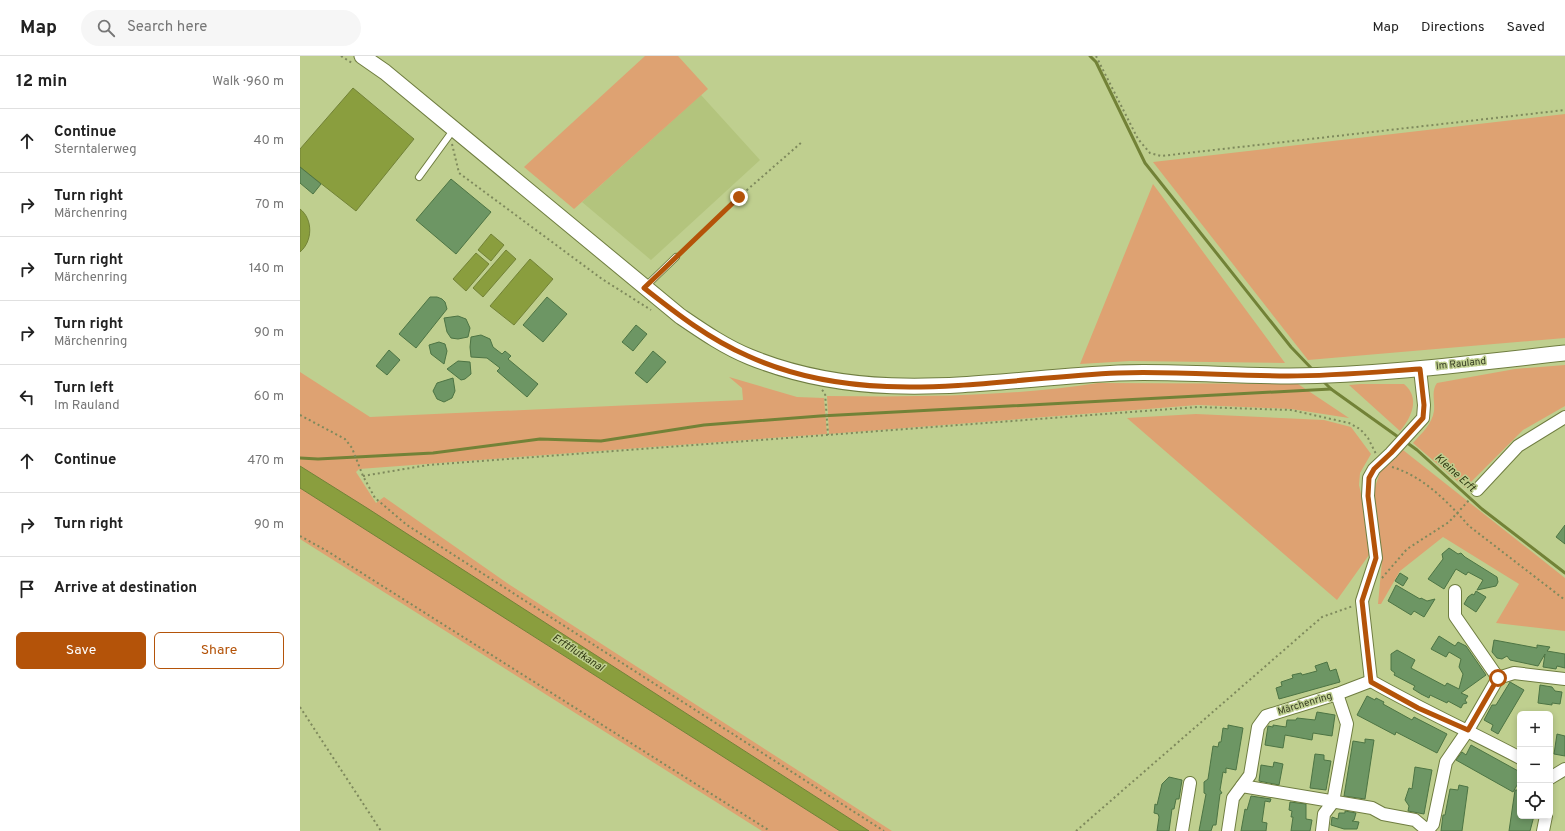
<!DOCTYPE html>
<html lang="en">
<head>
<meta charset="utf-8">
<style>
	:root { --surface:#fff; --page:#f6f6f6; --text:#222; --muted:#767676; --line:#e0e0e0; --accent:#b45309 }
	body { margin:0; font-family:Overpass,sans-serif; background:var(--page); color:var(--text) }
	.controls { position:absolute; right:12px; bottom:12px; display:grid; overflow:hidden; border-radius:6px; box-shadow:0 2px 6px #0003 }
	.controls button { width:36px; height:36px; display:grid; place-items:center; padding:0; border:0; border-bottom:1px solid var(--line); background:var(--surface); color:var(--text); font:20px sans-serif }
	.stop { position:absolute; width:12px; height:12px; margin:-9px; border:3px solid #b45309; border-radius:50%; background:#fff }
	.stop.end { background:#b45309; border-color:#fff; box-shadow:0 1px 4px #0008 }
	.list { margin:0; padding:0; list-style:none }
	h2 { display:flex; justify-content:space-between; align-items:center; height:52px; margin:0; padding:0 16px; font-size:17px }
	h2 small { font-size:13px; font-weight:400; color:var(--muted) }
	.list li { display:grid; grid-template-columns:26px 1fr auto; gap:12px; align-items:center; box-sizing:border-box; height:64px; padding:0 16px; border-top:1px solid var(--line) }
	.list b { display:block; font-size:15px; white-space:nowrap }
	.list p { margin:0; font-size:13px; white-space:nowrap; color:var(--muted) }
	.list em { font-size:13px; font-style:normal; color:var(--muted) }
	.actions { display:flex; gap:8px; padding:12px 16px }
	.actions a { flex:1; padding:9px 0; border:1px solid var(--accent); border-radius:6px; text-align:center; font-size:14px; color:var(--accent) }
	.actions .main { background:var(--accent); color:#fff }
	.icon { flex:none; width:22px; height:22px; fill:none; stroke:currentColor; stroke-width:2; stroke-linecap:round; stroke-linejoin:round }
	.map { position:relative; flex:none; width:1265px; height:775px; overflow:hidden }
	header { display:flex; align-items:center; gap:24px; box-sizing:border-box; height:56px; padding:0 20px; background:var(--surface); border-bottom:1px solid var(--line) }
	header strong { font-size:19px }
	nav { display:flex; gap:22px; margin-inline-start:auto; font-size:14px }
	.search { width:280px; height:36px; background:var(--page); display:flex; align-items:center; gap:10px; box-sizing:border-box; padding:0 14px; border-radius:22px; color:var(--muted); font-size:15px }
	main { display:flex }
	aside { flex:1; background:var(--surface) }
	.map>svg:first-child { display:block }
</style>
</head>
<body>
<header>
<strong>Map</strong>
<div class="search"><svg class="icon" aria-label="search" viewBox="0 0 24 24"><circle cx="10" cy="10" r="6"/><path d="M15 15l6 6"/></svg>Search here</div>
<nav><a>Map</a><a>Directions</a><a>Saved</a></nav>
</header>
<main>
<aside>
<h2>12 min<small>Walk · 960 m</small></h2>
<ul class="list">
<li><svg class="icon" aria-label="ahead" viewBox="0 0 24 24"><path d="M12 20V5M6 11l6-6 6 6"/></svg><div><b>Continue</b><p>Sterntalerweg</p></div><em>40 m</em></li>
<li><svg class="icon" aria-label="right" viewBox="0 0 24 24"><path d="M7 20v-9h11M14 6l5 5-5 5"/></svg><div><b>Turn right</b><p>Märchenring</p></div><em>70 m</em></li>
<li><svg class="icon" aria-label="right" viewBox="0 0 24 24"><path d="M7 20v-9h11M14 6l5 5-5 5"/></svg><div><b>Turn right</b><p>Märchenring</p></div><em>140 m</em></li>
<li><svg class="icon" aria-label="right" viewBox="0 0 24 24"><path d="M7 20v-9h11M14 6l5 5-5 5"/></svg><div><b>Turn right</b><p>Märchenring</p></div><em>90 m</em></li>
<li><svg class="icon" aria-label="left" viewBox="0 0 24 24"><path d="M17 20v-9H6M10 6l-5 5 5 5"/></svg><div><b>Turn left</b><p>Im Rauland</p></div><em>60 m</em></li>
<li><svg class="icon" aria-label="ahead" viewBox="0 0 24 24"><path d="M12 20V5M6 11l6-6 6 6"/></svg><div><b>Continue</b></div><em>470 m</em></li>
<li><svg class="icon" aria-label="right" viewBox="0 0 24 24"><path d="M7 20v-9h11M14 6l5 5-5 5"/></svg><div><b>Turn right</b></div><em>90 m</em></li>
<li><svg class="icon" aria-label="arrive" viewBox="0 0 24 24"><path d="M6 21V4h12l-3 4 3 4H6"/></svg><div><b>Arrive at destination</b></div></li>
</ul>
<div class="actions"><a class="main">Save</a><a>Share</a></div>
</aside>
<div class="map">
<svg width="1265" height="775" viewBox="0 0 1265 775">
	<rect width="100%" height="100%" fill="#bfcf8f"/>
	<!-- built -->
	<path fill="#b3c47d" d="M401 39 460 104 351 204 282 146Z"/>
	<!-- green -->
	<g fill="#dea272">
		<path d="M345 0H378L408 33 274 153 224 111Z"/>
		<path d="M1265 58V282L1008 304 853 106Z"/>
		<path d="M853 128 985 307 830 305 780 308Z"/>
		<path d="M1265 309V350L1223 374 1165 432 1113 387C1122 377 1132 368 1134 355 1135 344 1131 335 1137 327L1215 313Z"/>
		<path d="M0 316 70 361 443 344 442 332 429 321 497 341 524 342 527 378 59 413 56 416 76 447 84 441 207 527 592 775H569L0 410Z"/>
		<path d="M798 327 998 328 1049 362 991 353 898 349 529 378 527 340C618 341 707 341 798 327Z"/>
		<path d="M1061 328H1104C1121 342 1111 362 1100 375L1049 329Z"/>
		<path d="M896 358 1024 364 1051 371 1071 398 1060 417 1059 429 1066 460 1069 499 1037 544 827 362Z"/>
		<path d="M1103 394 1265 522V575L1196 567 1219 528 1143 481 1100 515 1081 548H1078L1082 505 1075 459V431L1080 416Z"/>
		<path d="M0 432 540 775H462L0 483Z"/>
	</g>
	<!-- water -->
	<g fill="#8a9e3e" stroke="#728237">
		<path d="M53 32 114 83 56 155 0 111V93Z"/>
		<path d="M0 153C13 163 13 185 0 196Z"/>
		<path d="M191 178 204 189 191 205 178 194Z"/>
		<path d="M206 194 216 203 183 241 173 232Z"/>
		<path d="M176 197 189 208 166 235 153 223Z"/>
		<path d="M230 203 253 223 214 269 190 250Z"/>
		<path d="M0 410 67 452 569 775H540L0 432Z"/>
	</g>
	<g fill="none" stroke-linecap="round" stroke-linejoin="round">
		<!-- stream -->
		<g stroke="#728237" stroke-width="3">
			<path d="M790 0 796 6 845 107 991 291 1013 314"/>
			<path d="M1022 324 1031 333 1101 383"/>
			<path d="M1106 386 1117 394 1182 453 1265 517"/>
			<path d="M0 402 18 403 133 397 240 383 301 385 404 369 520 360 1031 333"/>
		</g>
	</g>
	<!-- building -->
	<g fill="#6d9664" stroke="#4d7444">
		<path d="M0 111 21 128 13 138 0 127Z"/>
		<path d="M151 123 191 156 156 198 116 164Z"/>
		<path d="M130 241H137L142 243 145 246 147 253 116 292 99 278Z"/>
		<path d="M247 241 267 258 243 286 223 269Z"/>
		<path d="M158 260 166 263 170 272 168 281 158 283 151 282 147 276 144 262Z"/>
		<path d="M336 269 347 278 333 295 322 286Z"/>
		<path d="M181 279 190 283 193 291 202 298 205 295 211 300 208 303 238 328 227 341 197 315 200 312 187 302 171 301 170 291 171 281Z"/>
		<path d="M139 286 145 288 147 295 144 308 131 298 129 289Z"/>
		<path d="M89 294 100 304 87 319 76 310Z"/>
		<path d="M353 295 366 306 347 327 335 317Z"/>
		<path d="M158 305 170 306 171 318 165 323 161 324 147 313Z"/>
		<path d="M153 322 155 335 152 342 144 346 137 343 133 335 137 327Z"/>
		<path d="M1265 469V488L1256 481Z"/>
		<path d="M1149 492 1158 498 1161 497 1165 501 1197 521 1198 526 1196 530 1177 534 1183 524 1168 516 1166 519 1156 513 1144 533 1128 523 1143 503 1142 498Z"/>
		<path d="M1100 517 1108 522 1103 530 1095 525Z"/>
		<path d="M1096 529 1120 543 1121 542 1127 545 1135 543 1124 561 1114 555 1111 559 1088 545Z"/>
		<path d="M1176 535 1186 541 1176 556 1164 548 1168 541 1172 538 1174 539Z"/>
		<path d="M1139 580 1155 590 1158 586 1166 590 1186 619 1161 637 1168 640 1165 644 1167 647 1163 648 1161 652 1148 645 1147 647 1130 639 1129 642 1121 638 1113 633 1115 630 1094 619 1095 617 1091 614V598L1097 594 1115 604 1111 612 1145 630 1147 627 1159 633 1163 618 1159 611 1161 603 1149 596 1146 601 1131 593Z"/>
		<path d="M1194 584 1237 592V589L1250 591 1247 595 1265 598V612L1257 610 1256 613 1243 611 1245 598 1238 610 1210 604 1207 600 1202 603 1197 602 1192 596Z"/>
		<path d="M1027 606 1030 615 1036 613 1040 626 979 643 976 632 982 630 981 626 993 622 992 619 1001 617 1002 619 1017 615 1015 610Z"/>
		<path d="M1210 626 1224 634 1198 678 1191 674 1193 669 1184 664 1192 649H1196Z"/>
		<path d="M1240 629 1252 631 1255 635 1262 636 1260 648 1252 647V649L1238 647Z"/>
		<path d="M1067 640 1075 644 1076 642 1084 646 1083 648 1112 664 1114 661 1147 678 1137 697 1096 676 1095 679 1057 659Z"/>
		<path d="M1017 656 1035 659 1032 680 1013 677 1012 684 985 679 983 692 965 689 968 670 973 671V669L986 671 987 664H996L997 662 1015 664Z"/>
		<path d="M928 669 943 672 936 714 926 712V717L923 716 920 734 922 737 920 738 916 769H913L911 775H899L906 738 904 737V726L908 723 913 690 918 691 919 686H921L923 672 928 673Z"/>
		<path d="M1257 678 1265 680V700L1254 698Z"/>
		<path d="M1065 683 1074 684 1065 743 1044 740 1053 685 1065 687Z"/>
		<path d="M1171 689 1220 716V724L1213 736 1156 704 1162 696 1166 699Z"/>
		<path d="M1015 698 1024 699V704L1031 705 1026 734 1010 732Z"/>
		<path d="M974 706 983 708 979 729 959 725 961 709 973 711Z"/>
		<path d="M1115 711 1132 714 1124 758 1108 755 1109 750 1105 744 1109 732 1112 733Z"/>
		<path d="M869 721 882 724 879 743H876L874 753H872L869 775H857L859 761 858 758 854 757 855 748 857 749 862 728Z"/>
		<path d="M1159 729 1168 731 1162 775H1141L1143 759H1145L1150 733 1158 734Z"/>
		<path d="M1215 734H1220V760H1234L1230 775H1209Z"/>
		<path d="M951 740 971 743 970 746 965 745 962 766 967 767 966 775H941L945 753 947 754Z"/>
		<path d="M990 746 1006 748V763L1012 764 1010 775H991L993 761H991L992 755 989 754Z"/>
		<path d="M1045 755 1056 757 1054 764 1052 765 1059 766 1057 773H1044L1031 769 1032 761 1038 763 1039 757H1045Z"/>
	</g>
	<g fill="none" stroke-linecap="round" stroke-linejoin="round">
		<!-- service casing -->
		<g stroke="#6f7d40" stroke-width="8">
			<g id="service">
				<path d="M119 121 154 73"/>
				<path d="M345 231 376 201"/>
			</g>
		</g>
		<!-- minor casing -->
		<g stroke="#6f7d40" stroke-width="14">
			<g id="minor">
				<path d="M1120 313 1124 349 1123 362 1091 397 1074 413 1069 422 1068 440 1076 502 1062 545 1071 625C1120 653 1171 676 1220 702"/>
				<path d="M1177 434 1218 390 1265 361"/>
				<path d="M1155 535V560L1198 622 1214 617 1265 623"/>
				<path d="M1250 722 1265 713"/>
				<path d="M942 730 1072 752 1083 758 1115 764 1128 775"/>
				<path d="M882 775 890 727"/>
				<path d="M928 775 933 742 950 719 958 671 966 660 1037 638 1071 625"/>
				<path d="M1022 775 1024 758 1033 746 1047 668 1037 638"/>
				<path d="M1127 775 1133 768 1146 706 1168 674 1198 622"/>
				<path d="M1243 775 1246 760"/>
			</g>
		</g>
		<!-- tertiary casing -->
		<g stroke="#6f7d40" stroke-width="17">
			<path id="tertiary" d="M62 0 85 16 380 260C402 275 425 291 450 301 573 351 691 323 818 317 875 315 932 320 990 320 1082 319 1174 307 1265 297"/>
		</g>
		<!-- path -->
		<g stroke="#7e895c" stroke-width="2" stroke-dasharray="2 3" stroke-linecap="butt">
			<path d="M41 0 52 7"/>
			<path d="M796 0 838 83 850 97 861 100 1265 54"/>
			<path d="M152 88 159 117 302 223 351 254"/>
			<path d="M381 196 439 141 502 86"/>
			<path d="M522 334 525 337 528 379"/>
			<path d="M0 359 45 383 52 392 63 420 75 442 107 469 584 775"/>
			<path d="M1092 411C1123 420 1148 446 1169 470L1265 544"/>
			<path d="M63 420 128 409 898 351 991 354 1049 367 1060 373 1068 382 1076 398"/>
			<path d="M0 480 27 495 470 775"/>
			<path d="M1082 522 1107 493 1149 466 1171 442"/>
			<path d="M0 651 81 775"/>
			<path d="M776 775 1022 561 1053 550"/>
		</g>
		<!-- service -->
		<use href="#service" stroke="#fff" stroke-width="6"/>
		<!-- minor -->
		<use href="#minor" stroke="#fff" stroke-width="12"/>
		<!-- tertiary -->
		<use href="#tertiary" stroke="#fff" stroke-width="15"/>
	</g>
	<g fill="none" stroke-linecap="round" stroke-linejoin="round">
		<!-- route -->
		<path stroke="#b45309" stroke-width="5" d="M439 141 344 232C377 258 409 283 448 300 566 354 695 322 818 317 875 315 931 320 988 320 1032 320 1076 316 1120 313L1124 349 1123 362 1091 397 1074 413 1069 422 1068 440 1076 502 1062 545 1071 626 1118 652 1168 674 1198 622"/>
	</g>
	<g text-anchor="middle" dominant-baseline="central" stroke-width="3" stroke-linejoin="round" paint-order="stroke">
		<!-- street labels -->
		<g font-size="10" fill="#3a4026" stroke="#bfcf8f">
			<text transform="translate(1161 308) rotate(-6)">Im Rauland</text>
			<text transform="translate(1005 648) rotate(-17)">Märchenring</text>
		</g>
		<!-- water labels -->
		<g font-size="11" font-style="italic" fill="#323a13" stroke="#bfcf8f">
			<text transform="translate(1155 417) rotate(42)">Kleine Erft</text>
			<text transform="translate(278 597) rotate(33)">Erftflutkanal</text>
		</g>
	</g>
</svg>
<div class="controls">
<button>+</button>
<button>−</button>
<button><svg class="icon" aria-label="locate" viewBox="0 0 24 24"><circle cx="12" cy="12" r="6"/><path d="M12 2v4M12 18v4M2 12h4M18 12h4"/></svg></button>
</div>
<div class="stop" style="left:1198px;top:622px"></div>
<div class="stop end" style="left:439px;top:141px"></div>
</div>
</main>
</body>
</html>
